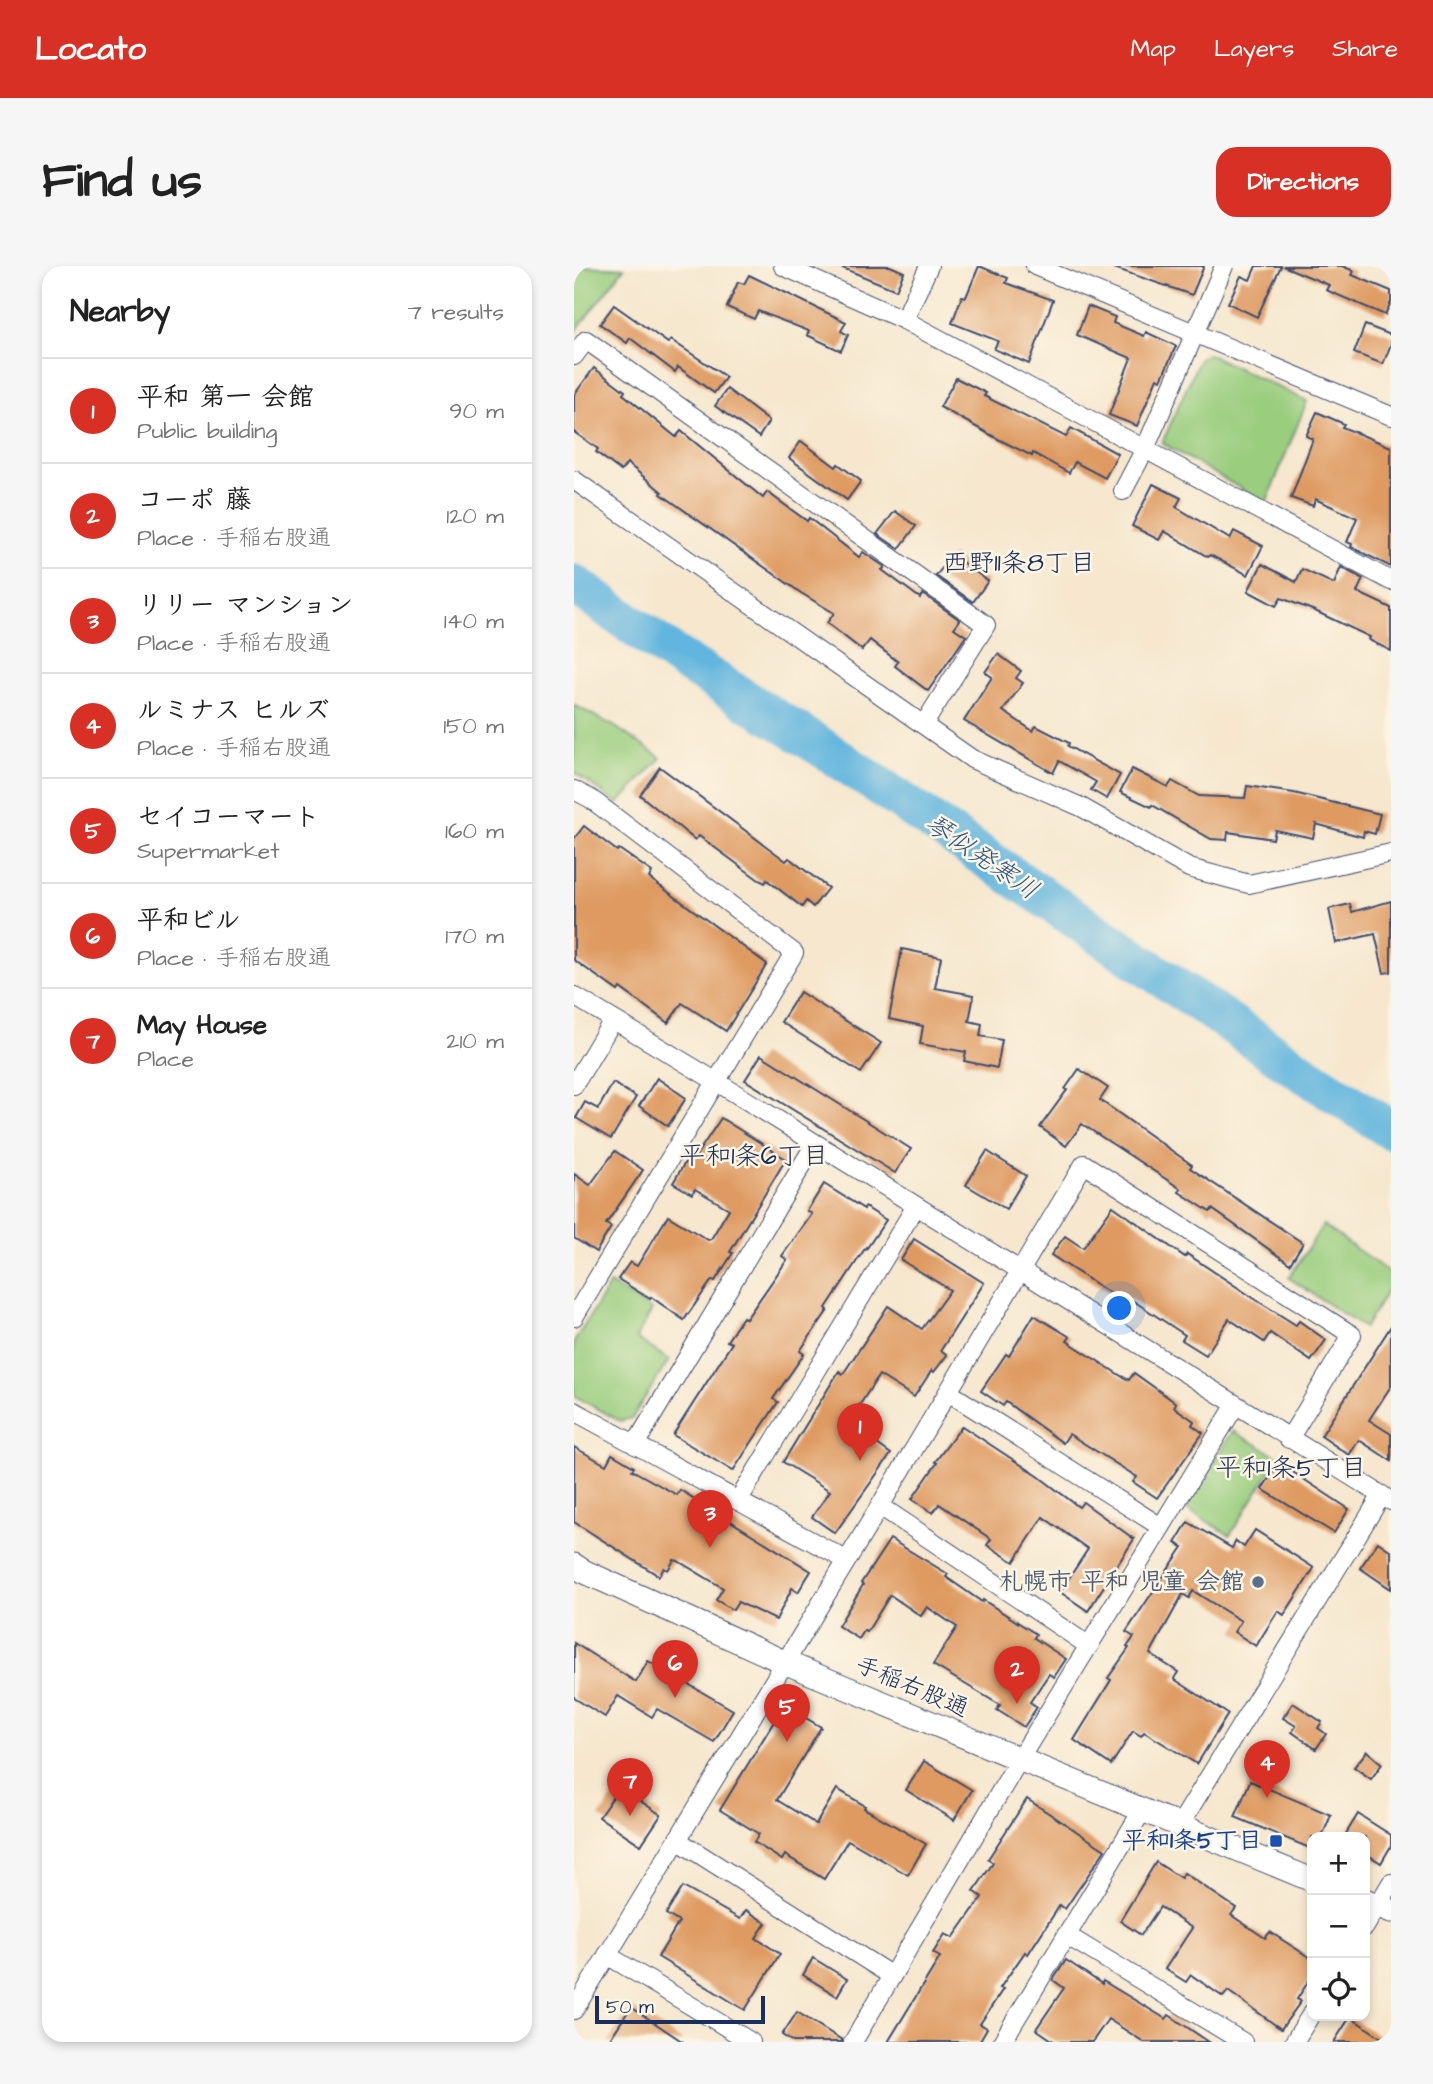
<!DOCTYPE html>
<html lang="en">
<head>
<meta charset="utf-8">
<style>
	:root { --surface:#fff; --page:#f6f6f6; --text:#222; --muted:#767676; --line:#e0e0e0; --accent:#d93025 }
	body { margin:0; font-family:"Architects Daughter","Klee One",sans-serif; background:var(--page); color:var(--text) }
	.controls { position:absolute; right:21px; bottom:21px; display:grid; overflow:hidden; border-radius:14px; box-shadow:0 4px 10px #0003 }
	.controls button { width:63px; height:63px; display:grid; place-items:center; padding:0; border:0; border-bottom:2px solid var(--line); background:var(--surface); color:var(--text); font:35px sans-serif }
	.scale { position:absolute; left:21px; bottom:18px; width:170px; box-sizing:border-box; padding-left:7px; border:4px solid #1b2f5e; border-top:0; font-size:19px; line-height:24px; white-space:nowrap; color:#1b2f5e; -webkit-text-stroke:5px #fcf5e5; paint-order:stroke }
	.you { position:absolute; left:546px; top:1043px; width:24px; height:24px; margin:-18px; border:5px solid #fff; border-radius:50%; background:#1a73e8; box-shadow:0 0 0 10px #1a73e833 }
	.badge { display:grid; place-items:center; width:46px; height:46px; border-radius:50%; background:var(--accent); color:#fff; font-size:23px; font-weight:700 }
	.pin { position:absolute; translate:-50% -58px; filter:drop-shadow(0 2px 4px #0008) }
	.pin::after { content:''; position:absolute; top:37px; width:24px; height:21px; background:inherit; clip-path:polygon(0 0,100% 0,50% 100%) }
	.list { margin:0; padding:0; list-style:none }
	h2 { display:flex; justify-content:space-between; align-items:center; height:91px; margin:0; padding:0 28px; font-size:30px }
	h2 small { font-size:23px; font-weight:400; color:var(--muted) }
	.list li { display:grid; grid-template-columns:46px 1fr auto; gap:21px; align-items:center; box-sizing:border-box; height:105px; padding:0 28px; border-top:2px solid var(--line) }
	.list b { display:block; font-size:26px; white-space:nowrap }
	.list p { margin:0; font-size:23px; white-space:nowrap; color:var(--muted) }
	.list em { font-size:23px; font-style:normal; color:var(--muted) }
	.icon { flex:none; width:38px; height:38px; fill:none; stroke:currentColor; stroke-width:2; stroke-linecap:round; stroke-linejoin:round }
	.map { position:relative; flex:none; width:817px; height:1776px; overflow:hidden; border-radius:21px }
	header { display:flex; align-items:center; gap:42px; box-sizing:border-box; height:98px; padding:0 35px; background:var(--accent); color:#fff }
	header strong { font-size:33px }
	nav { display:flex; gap:38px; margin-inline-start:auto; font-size:24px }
	.intro { display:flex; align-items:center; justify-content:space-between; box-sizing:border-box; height:168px; padding:0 42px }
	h1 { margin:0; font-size:49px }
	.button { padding:18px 32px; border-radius:21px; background:var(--accent); color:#fff; font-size:24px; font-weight:700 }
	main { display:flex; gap:42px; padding:0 42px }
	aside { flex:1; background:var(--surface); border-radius:21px; box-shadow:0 4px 10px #0003 }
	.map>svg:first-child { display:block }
</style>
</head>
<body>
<header>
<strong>Locato</strong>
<nav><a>Map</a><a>Layers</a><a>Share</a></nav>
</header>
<div class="intro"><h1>Find us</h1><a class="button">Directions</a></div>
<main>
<aside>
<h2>Nearby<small>7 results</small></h2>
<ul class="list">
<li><span class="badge">1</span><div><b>平和 第一 会館</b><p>Public building</p></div><em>90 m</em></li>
<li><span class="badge">2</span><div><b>コーポ 藤</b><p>Place · 手稲右股通</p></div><em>120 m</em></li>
<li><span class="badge">3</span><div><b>リリー マンション</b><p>Place · 手稲右股通</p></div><em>140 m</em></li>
<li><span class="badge">4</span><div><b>ルミナス ヒルズ</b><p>Place · 手稲右股通</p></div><em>150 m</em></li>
<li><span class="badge">5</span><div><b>セイコーマート</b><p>Supermarket</p></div><em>160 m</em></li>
<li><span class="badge">6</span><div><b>平和ビル</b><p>Place · 手稲右股通</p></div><em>170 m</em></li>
<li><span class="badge">7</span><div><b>May House</b><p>Place</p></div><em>210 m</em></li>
</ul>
</aside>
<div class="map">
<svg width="817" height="1776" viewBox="0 0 817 1776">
	<rect width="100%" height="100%" fill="#fcf5e5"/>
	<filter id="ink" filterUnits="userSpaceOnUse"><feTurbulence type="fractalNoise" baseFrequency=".0143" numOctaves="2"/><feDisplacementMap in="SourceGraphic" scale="14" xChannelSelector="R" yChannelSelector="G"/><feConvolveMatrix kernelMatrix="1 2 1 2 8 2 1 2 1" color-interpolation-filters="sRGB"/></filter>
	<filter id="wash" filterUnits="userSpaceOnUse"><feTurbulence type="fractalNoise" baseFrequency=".00686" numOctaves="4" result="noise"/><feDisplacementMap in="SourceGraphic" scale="28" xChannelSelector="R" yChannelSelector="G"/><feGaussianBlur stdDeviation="1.57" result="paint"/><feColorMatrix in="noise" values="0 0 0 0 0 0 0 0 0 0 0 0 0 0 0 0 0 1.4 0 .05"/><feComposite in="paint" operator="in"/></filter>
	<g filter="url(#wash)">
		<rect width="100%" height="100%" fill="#f6e7ce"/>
		<!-- green -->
		<g fill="#9acd7e" stroke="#5a7e6e" stroke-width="2">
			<path d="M0 0 50 2 0 67Z"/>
			<path d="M634 88 733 135 692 237 588 177 626 92Z"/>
			<path d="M0 439 40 460 87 492 44 538 0 506Z"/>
			<path d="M749 959 817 1008V1019L790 1062 715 1012Z"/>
			<path d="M36 1018 78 1044 62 1072 95 1094 58 1152 46 1155 0 1130V1076Z"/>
			<path d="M659 1165 705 1191 656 1269 611 1242Z"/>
		</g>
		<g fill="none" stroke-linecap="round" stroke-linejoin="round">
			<!-- river -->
			<path stroke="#62b5de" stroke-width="40" d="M0 318 102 390 252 484 722 802 817 864"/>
		</g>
		<g id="blocks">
			<!-- building -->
			<g fill="#de9a61">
				<path d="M264 0H316L330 6 322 24Z"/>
				<path d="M405 0 434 12 432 17 479 34 455 98 420 83 424 75 378 57 388 30 392 31Z"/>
				<path d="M541 0H630L618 29 540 2Z"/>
				<path d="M682 0H707L683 51 654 37 667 10 676 14Z"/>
				<path d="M709 0H768L780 5 778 9 817 25V36L811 49 752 24 755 19Z"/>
				<path d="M175 9 272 56 267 65 274 69 267 85 233 69 235 65 184 45 180 53 153 41 164 16 170 18Z"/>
				<path d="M40 39 94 77 97 74 152 111 140 127 104 101 101 106 56 72 53 77 26 58Z"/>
				<path d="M514 40 541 51 539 57 570 70 572 66 602 80 587 114 583 112 563 160 535 149 557 92 503 69Z"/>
				<path d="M791 59 817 69V78L809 98 780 87Z"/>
				<path d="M20 102 51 125 49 128 102 171 107 165 189 232 193 226 233 255 235 252 285 291 289 286 311 301 308 304 346 332 349 328 386 354 380 362 392 370 354 425 321 400 324 396 296 374 288 384 253 357 260 347 227 327 87 228 88 226 53 197 47 205 22 186 24 183 0 166V129Z"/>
				<path d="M382 112 412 127 410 130 492 171 497 162 544 188 531 212 501 196 495 207 459 187 458 190 424 173 366 141Z"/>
				<path d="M153 123 195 155 185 171 141 140Z"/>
				<path d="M743 146 770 158 768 161 817 181V301L777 281 778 278 773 276 783 252 741 233 739 240 717 232 739 173 732 170Z"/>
				<path d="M227 175 262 201 264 198 287 215 273 234 215 192Z"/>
				<path d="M579 218 607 232 602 241 656 273 660 265 689 280 674 309 636 289 634 291 590 265 585 274 558 260Z"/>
				<path d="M321 245 342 260 325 283 303 268Z"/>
				<path d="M378 289 414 315 399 336 362 310Z"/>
				<path d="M688 298 722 316 728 303 760 318 767 301 789 313 783 326 817 342V385L795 374 796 371 741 345 707 332 702 340 674 325Z"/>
				<path d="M424 388 447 405 442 412 449 417 429 445 459 465 462 460 495 477 494 480 546 509 533 533 517 524 522 516 485 495 479 507 390 455 418 411 411 406Z"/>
				<path d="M86 501 212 595 215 592 254 622 239 641 232 635 228 641 193 614 191 617 185 614 125 570 121 574 66 529Z"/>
				<path d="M558 503 594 521 598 515 625 530 671 532 673 520 720 527 806 548 801 568 790 565 789 571 742 558 739 572 701 564 699 573 654 566 653 574 637 573 578 539 577 541 546 526Z"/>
				<path d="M10 560 43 585 45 583 78 606 75 612 193 698 152 765 108 737 94 757 46 722 44 725 0 694V573Z"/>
				<path d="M817 635V706L810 707 801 668 762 677 755 643 776 638 778 646Z"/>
				<path d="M328 683 367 691 361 722 400 729 395 755 408 758 406 770 428 774 423 802 390 795 392 786 346 778 349 760 315 753Z"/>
				<path d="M226 726 307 777 287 807 207 756Z"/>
				<path d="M187 789 337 883 321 907 171 814Z"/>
				<path d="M505 803 534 822 526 834 618 899 616 902 729 977 716 998 638 943 636 946 605 926 607 923 508 858 492 880 466 861 493 824 491 823Z"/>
				<path d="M83 812 112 832 94 860 65 840Z"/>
				<path d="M39 817 62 831 37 873 2 852 11 836 24 843Z"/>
				<path d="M147 852 212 893 156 986 159 987 141 1015 138 1014 110 1054 77 1031 76 1033 44 1013 56 996 63 1000 94 950 134 974 137 973 155 943 121 923 118 928 99 917 116 888 121 891Z"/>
				<path d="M41 885 69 904 32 958 37 961 22 986 0 972V908L16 919Z"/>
				<path d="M413 885 452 910 432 943 392 919Z"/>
				<path d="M250 918 290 943 291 941 312 954 293 982 292 981 252 1042 254 1044 226 1085 230 1088 199 1133 204 1136 159 1205 99 1169 158 1077 153 1075 169 1051 172 1053 213 994 208 990 238 948 233 945Z"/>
				<path d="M539 940 611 991 613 988 687 1037 722 1059 725 1055 752 1074 737 1095 696 1067 690 1076 655 1053 632 1089 608 1074 611 1069 555 1032 551 1037 477 989 491 970 509 982Z"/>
				<path d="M340 973 410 1017 367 1084 373 1089 360 1106 358 1104 340 1131 305 1109 274 1157 317 1188 261 1267 238 1251 256 1225 209 1196 265 1105 269 1108 314 1040 348 1063 376 1024 327 994Z"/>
				<path d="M460 1049 496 1071 493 1075 547 1110 555 1114 560 1107 602 1137 600 1141 620 1155 618 1159 629 1167 583 1232 559 1216 563 1211 495 1168 489 1177 432 1136 429 1140 407 1125 432 1088 435 1090Z"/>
				<path d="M817 1060V1120L795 1154 817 1168V1195L785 1174 775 1189 747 1170Z"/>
				<path d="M388 1160 464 1210 505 1241 509 1236 560 1273 514 1345 486 1326 514 1283 469 1251 440 1296 413 1279 417 1273 365 1238 359 1247 338 1233 363 1197 361 1196Z"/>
				<path d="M0 1181 32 1199 38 1188 60 1201 58 1204 103 1229 106 1224 237 1305 224 1326 218 1322 202 1354 164 1336 159 1344 142 1334 149 1322 104 1295 100 1294 94 1304 90 1302 85 1310 0 1256Z"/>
				<path d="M705 1197 775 1243 760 1267 688 1223Z"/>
				<path d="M614 1256 658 1282 662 1275 670 1281 681 1264 740 1302 710 1349 704 1345 682 1380 660 1366 667 1355 619 1325 615 1332 609 1328 576 1388 604 1406 600 1413 654 1448 623 1498 570 1466 567 1470 559 1465 537 1499 500 1474 537 1414 534 1412 555 1382 553 1381 560 1371 552 1366 609 1281 601 1277Z"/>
				<path d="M316 1273 374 1308 372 1311 408 1336 409 1334 462 1368 460 1372 492 1393 480 1411 475 1408 456 1436 463 1441 450 1461 423 1444 426 1439 359 1399 383 1361 353 1341 347 1350 316 1329 293 1366 290 1365 285 1373 264 1360 289 1319 287 1317Z"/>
				<path d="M804 1276 817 1285V1323L786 1302Z"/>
				<path d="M0 1377 62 1416 74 1395 159 1444 140 1476 83 1443 78 1451 44 1430 31 1451 0 1432Z"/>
				<path d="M719 1437 748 1456 744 1462 752 1468 742 1483 718 1466 722 1460 709 1452Z"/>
				<path d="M210 1439 247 1461 203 1534 242 1558 263 1523 291 1540 290 1542 352 1578 334 1609 274 1574 250 1613 211 1589 208 1594 180 1576 185 1568 146 1544Z"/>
				<path d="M793 1485 808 1498 797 1513 780 1501Z"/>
				<path d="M350 1495 398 1524 380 1554 332 1524Z"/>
				<path d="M676 1515 757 1549 748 1571H738V1583L661 1551Z"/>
				<path d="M46 1521 87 1549 67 1579 25 1551Z"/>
				<path d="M453 1533 531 1584 491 1643 486 1639 454 1688 451 1686 426 1722 429 1723 406 1758 413 1762 405 1776H314L366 1691 359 1687 371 1668 379 1672 408 1631 400 1625 419 1597 414 1593Z"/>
				<path d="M784 1548 817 1569V1580L807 1597 791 1587V1571H770Z"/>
				<path d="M582 1596 607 1612 610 1607 662 1642 657 1649 691 1672 696 1666 738 1693V1710L723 1733 727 1735 707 1763 654 1725 649 1731 617 1709 612 1716 591 1703 618 1662 586 1641 567 1669 546 1655Z"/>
				<path d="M109 1621 166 1653 172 1644 192 1657 182 1672 206 1688 171 1744 84 1691 105 1656 92 1648Z"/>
				<path d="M239 1692 273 1713 263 1730 229 1709Z"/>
				<path d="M492 1694 528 1718 529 1715 592 1753 595 1749 635 1776H570L534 1753 518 1776H481L462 1763 490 1722 479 1714Z"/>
				<path d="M57 1741 109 1776H34Z"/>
				<path d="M223 1746 268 1774V1776H219L208 1769Z"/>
				<path d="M776 1751 814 1776H760Z"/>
			</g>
		</g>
	</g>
	<g filter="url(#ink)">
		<use href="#blocks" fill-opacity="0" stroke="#3c4b6f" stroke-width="2"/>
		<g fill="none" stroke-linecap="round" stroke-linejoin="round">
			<!-- minor casing -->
			<g stroke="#3c4b6f" stroke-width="20">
				<g id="minor">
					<path d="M209 0 330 54 817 315"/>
					<path d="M461 0 817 150"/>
					<path d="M330 54 355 0"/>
					<path d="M0 90 12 74 412 359 350 458"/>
					<path d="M0 214 398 493 507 541 615 602 675 618 817 587"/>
					<path d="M549 225 571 183 650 0"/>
					<path d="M0 524 17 533 220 687 0 1051"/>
					<path d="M0 730 143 816 817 1235"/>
					<path d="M0 819 39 754"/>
					<path d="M374 1126 587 1261"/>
					<path d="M0 1145 272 1294"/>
					<path d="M61 1179 241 878"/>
					<path d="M164 1235 342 940"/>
					<path d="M306 1240 515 1380"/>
					<path d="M605 1560 808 1229"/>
					<path d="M103 1574 318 1710"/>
					<path d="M791 1661 817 1617"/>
					<path d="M492 1669 669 1776"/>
					<path d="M33 1689 177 1776"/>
					<path d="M0 1744 306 1240 510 898 778 1069 715 1173"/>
					<path d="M279 1776 445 1494 661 1140"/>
					<path d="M428 1776 568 1545"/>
					<path d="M720 1776 738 1747"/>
				</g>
			</g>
			<!-- tertiary casing -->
			<g stroke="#3c4b6f" stroke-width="25">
				<g id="tertiary">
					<path d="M0 1299 9 1305 210 1396 738 1614"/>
					<path d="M791 1634 817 1645"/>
				</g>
			</g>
			<!-- minor -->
			<use href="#minor" stroke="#fff" stroke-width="18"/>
			<!-- tertiary -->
			<use href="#tertiary" stroke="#fff" stroke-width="23"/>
		</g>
	</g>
	<!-- markers -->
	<circle fill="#5c6f8a" stroke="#fcf5e5" stroke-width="2.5" cx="684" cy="1316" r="7"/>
	<rect fill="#1a4fb4" stroke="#fcf5e5" stroke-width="2.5" x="695" y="1568" width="14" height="14" rx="3.5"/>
	<g text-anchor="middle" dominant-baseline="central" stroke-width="5" stroke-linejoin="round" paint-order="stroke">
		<!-- service labels -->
		<g font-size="24" font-weight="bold" fill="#4e5e75" stroke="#fcf5e5" text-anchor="end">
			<text x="670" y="1316">札幌市 平和 児童 会館</text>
		</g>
		<!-- street labels -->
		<g font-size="24" fill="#1b2f5e" stroke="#fcf5e5">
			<text transform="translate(338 1421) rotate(23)">手稲右股通</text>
		</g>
		<!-- transit labels -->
		<g font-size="24" font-weight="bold" fill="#164399" stroke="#fcf5e5" text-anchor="end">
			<text x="688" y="1575">平和1条5丁目</text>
		</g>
		<!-- neighbourhood labels -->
		<g font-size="26" fill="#1b2f5e" stroke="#fcf5e5">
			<text x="445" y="297">西野11条8丁目</text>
			<text x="180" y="890">平和1条6丁目</text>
			<text x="717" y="1202">平和1条5丁目</text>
		</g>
		<!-- water labels -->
		<g font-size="26" font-style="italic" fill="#305784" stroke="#fcf5e5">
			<text transform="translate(408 591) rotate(34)">琴似発寒川</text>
		</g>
	</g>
</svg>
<div class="controls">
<button>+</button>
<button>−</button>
<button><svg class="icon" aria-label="locate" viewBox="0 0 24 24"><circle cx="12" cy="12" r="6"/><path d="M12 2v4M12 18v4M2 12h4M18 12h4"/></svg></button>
</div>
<div class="scale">50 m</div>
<div class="you"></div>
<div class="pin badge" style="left:286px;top:1195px">1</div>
<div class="pin badge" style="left:443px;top:1438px">2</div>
<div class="pin badge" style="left:136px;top:1282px">3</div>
<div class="pin badge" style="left:693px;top:1532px">4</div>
<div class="pin badge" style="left:213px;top:1476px">5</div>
<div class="pin badge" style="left:101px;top:1432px">6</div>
<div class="pin badge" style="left:56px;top:1550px">7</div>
</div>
</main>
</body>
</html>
